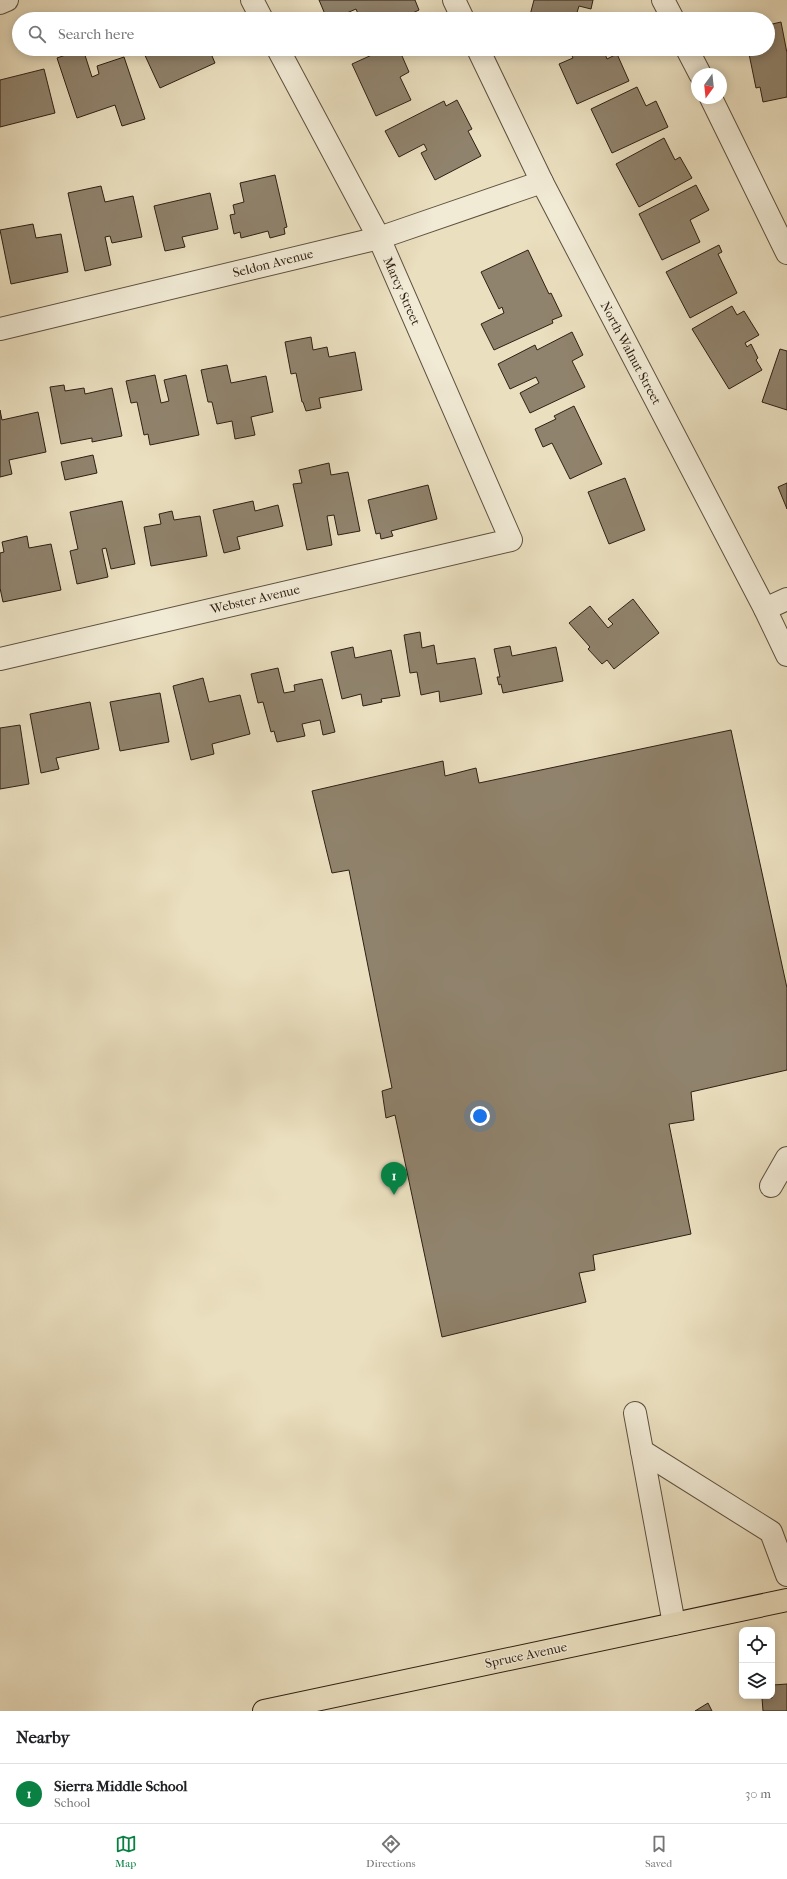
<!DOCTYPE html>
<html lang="en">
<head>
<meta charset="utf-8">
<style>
	:root { --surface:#fff; --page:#f2f2f2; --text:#202124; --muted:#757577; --line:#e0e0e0; --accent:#0b8043 }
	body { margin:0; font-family:"IM FELL French Canon",serif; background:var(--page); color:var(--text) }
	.controls { position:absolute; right:12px; bottom:12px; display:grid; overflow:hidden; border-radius:8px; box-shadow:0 2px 10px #0003 }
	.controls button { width:36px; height:36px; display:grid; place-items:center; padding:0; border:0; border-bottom:1px solid var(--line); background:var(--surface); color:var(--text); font:20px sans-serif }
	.compass { position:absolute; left:691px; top:68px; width:36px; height:36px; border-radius:50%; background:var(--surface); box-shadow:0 2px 10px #0003; rotate:195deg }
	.you { position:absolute; left:480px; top:1116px; width:14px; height:14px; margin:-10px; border:3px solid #fff; border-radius:50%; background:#1a73e8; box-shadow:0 0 0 6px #1a73e833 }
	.badge { display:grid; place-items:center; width:26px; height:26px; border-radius:50%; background:var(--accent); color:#fff; font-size:13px; font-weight:700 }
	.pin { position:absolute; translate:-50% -33px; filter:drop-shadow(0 1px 2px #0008) }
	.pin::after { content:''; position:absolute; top:21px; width:14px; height:12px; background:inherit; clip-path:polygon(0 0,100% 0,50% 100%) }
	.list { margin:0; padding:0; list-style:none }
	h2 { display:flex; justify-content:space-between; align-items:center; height:52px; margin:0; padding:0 16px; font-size:17px }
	h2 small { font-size:13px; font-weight:400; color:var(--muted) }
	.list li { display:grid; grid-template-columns:26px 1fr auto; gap:12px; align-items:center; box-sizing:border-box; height:60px; padding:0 16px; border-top:1px solid var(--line) }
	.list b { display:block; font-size:15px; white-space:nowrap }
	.list p { margin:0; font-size:13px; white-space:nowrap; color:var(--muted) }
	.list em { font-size:13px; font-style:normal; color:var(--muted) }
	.icon { flex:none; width:22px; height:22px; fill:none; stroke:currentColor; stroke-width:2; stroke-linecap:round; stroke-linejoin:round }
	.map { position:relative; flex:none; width:787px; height:1711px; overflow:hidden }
	.search { position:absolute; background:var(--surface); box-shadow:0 2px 10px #0003; left:12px; right:12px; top:12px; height:44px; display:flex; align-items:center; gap:10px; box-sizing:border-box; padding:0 14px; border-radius:22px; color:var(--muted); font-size:15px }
	.sheet { height:112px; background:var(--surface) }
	nav { display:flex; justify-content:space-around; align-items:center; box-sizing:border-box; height:56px; border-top:1px solid var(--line); background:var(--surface); font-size:11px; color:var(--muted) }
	nav a { display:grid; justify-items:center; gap:2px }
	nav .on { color:var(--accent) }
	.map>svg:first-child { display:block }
</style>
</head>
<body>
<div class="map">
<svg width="787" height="1711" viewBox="0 0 787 1711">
	<rect width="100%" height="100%" fill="#eadfbf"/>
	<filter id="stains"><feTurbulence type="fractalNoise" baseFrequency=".005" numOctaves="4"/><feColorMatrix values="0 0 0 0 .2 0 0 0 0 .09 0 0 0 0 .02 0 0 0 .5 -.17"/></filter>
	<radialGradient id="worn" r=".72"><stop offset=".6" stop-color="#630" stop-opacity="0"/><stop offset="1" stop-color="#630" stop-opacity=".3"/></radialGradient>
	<!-- building -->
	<g fill="#90836d" stroke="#2e2014">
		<path d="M319 0H415L419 10 400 19H351L359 16 356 9 333 19H327Z"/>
		<path d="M534 0H593L591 9 579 6 575 19H529Z"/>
		<path d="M781 22 787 53V97L763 102 760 87 756 88 748 49H768V25Z"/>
		<path d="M83 49 92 77 99 74 97 66 124 57 145 119 122 126 115 105 77 118 57 58Z"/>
		<path d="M142 49H209L215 63 160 88Z"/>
		<path d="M385 49 387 53 399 49 409 72 400 77 411 100 376 116 352 64Z"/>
		<path d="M569 49H603L607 59 617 54 629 81 577 104 559 64 573 58Z"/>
		<path d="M44 69 55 113 0 127V80Z"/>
		<path d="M637 87 646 106 656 101 668 127 612 153 591 109Z"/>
		<path d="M457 100 472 129 468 131 481 156 435 180 421 153 427 150 424 144 399 157 385 131 444 101 446 106Z"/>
		<path d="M664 138 675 160 680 157 692 178 639 207 616 164Z"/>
		<path d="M275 175 287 227 284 228 285 234 270 238 268 231 241 238 240 232 234 234 230 215 235 214 233 205 244 202 240 183Z"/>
		<path d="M696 185 709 210 690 220 700 242 662 260 639 214Z"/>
		<path d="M101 186 105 202 133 196 142 237 112 243 110 236 105 237 111 265 85 271 68 193Z"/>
		<path d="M210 193 218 229 182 237 185 247 165 251 154 206Z"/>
		<path d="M33 224 36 238 61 234 68 272 11 284 0 230Z"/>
		<path d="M719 245 722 252 718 254 737 293 690 318 666 272Z"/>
		<path d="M528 250 549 294 551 293 562 316 552 320 553 323 494 350 481 324 504 313 502 307 499 309 481 272Z"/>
		<path d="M732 306 737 315 744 311 759 335 745 343 747 347 751 344 758 358 756 360 762 370 729 389 692 329Z"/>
		<path d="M572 332 583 355 572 361 585 387 530 413 520 393 539 383 536 377 510 389 498 364 535 345 537 350Z"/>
		<path d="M311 337 313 350 327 347 329 357 355 352 362 390 319 398 321 408 306 411 303 402H302L296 373 291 374 285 342Z"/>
		<path d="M780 349 787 351V410L762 402Z"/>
		<path d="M227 365 231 383 266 376 273 412 251 417 255 435 235 439 232 421 217 424 212 402H208L201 370Z"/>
		<path d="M155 375 161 403 169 401 164 380 186 375 199 435 150 445 148 434 144 435 137 402 131 403 126 381Z"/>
		<path d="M64 385 65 391 84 388 85 394 112 388 122 436 92 442V438L61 444 50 387Z"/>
		<path d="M574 406 602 464 570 479 552 443 543 447 535 429 556 419 554 416Z"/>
		<path d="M0 410 2 420 38 412 46 452 9 460 12 474 0 477Z"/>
		<path d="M93 455 97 473 65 480 61 462Z"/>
		<path d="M329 463 331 475 348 472 360 531 338 535 334 515 327 516 332 545 307 550 293 484 302 483 299 470Z"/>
		<path d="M625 478 645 530 609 544 588 492Z"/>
		<path d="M787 483V509L778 487Z"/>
		<path d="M428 485 437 519 391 531 393 536 381 539 380 533 376 534 368 500Z"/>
		<path d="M122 501 135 564 111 569 106 548 102 549 108 577 77 584 70 551 78 549 70 512Z"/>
		<path d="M253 501 255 511 278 505 283 526 237 537 240 549 224 553 213 510Z"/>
		<path d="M172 511 174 520 200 516 207 556 151 566 144 527 161 524 159 514Z"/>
		<path d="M27 536 29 548 51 544 61 590 3 602 0 588V553L4 552 2 542Z"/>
		<path d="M633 599 659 633 614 669 607 660 602 664 588 649 590 647 569 623 590 606 608 628 613 624 608 619Z"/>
		<path d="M420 632 422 648 434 645 437 664 475 658 482 694 440 702 439 691 421 695 417 672 410 673 404 635Z"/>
		<path d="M510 646 512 656 556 647 563 681 503 693 501 684 499 685 497 677H500L494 649Z"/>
		<path d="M353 647 355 658 391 650 400 696 381 699 382 702 363 706 361 694 342 699 331 652Z"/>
		<path d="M278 668 284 693 295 691 294 685 322 679 335 732 323 735 320 720 302 724 305 736 277 742 274 731 271 732 263 702 258 703 251 674Z"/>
		<path d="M203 678 209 702 240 695 250 734 212 744 214 754 191 760 173 686Z"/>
		<path d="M160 693 169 742 120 751 110 702Z"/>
		<path d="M90 702 99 749 56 758 59 769 41 773 30 714Z"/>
		<path d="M20 725 29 784 0 789V728Z"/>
		<path d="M731 730 787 988V1070L691 1092 694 1120 669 1124 691 1234 593 1255 595 1270 579 1273 586 1302 442 1337 395 1115 386 1118 382 1091 392 1088 349 870 332 873 312 791 443 761 445 776 476 768 479 783Z"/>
		<path d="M787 1684V1711H763L762 1698H772L773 1685Z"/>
		<path d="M708 1703 712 1711H695Z"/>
	</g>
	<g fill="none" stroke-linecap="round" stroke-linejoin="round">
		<!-- minor casing -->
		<g stroke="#5d503f" stroke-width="24">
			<g id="minor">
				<path d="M252 0 262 19"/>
				<path d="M454 0 463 19"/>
				<path d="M663 0 673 19"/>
				<path d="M0 3 7 0"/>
				<path d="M478 49 542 182 765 609 787 655"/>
				<path d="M687 49 700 74"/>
				<path d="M711 98 787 253"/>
				<path d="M0 329 379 238 542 182"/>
				<path d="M765 609 787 599"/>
				<path d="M0 659 511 540 379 238 278 49"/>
				<path d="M771 1186 787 1158"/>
				<path d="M635 1413 674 1624"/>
				<path d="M642 1451 771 1532 787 1575"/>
			</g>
		</g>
		<!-- major casing -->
		<g stroke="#2e2014" stroke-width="24">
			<path id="major" d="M264 1711 787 1600"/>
		</g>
		<!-- minor -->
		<use href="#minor" stroke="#f1ead5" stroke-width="22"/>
		<!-- major -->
		<use href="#major" stroke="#eadfbf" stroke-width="22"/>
	</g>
	<g text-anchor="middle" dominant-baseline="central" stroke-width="3" stroke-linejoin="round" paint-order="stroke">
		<!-- street labels -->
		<g font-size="13" fill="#2e2014" stroke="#f1ead5">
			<text transform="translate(273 263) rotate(-14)">Seldon Avenue</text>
			<text transform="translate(402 291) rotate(66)">Marcy Street</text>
			<text transform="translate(631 353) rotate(62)">North Walnut Street</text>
			<text transform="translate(255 599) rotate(-13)">Webster Avenue</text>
			<text transform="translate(526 1655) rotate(-12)">Spruce Avenue</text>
		</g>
	</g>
	<rect width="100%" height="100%" filter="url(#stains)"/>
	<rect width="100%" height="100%" fill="url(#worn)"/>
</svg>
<div class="controls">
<button><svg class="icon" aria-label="locate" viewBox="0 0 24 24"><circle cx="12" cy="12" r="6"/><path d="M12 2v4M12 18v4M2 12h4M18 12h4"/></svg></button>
<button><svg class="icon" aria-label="layers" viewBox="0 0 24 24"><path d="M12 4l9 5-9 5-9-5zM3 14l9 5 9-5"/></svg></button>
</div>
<svg class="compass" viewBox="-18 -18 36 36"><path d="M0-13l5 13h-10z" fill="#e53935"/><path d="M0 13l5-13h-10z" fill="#757577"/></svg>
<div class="you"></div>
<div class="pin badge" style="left:394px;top:1195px">1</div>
<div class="search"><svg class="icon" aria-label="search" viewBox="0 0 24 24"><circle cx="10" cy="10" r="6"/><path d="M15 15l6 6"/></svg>Search here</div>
</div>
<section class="sheet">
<h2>Nearby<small></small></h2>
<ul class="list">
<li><span class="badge">1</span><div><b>Sierra Middle School</b><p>School</p></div><em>30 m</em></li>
</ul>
</section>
<nav>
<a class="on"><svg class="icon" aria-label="map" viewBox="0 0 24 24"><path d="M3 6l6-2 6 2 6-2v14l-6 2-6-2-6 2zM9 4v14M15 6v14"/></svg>Map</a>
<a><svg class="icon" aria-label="directions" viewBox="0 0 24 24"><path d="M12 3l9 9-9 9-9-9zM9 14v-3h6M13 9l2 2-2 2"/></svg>Directions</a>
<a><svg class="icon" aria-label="saved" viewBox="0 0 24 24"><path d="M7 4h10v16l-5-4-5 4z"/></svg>Saved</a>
</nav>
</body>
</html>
